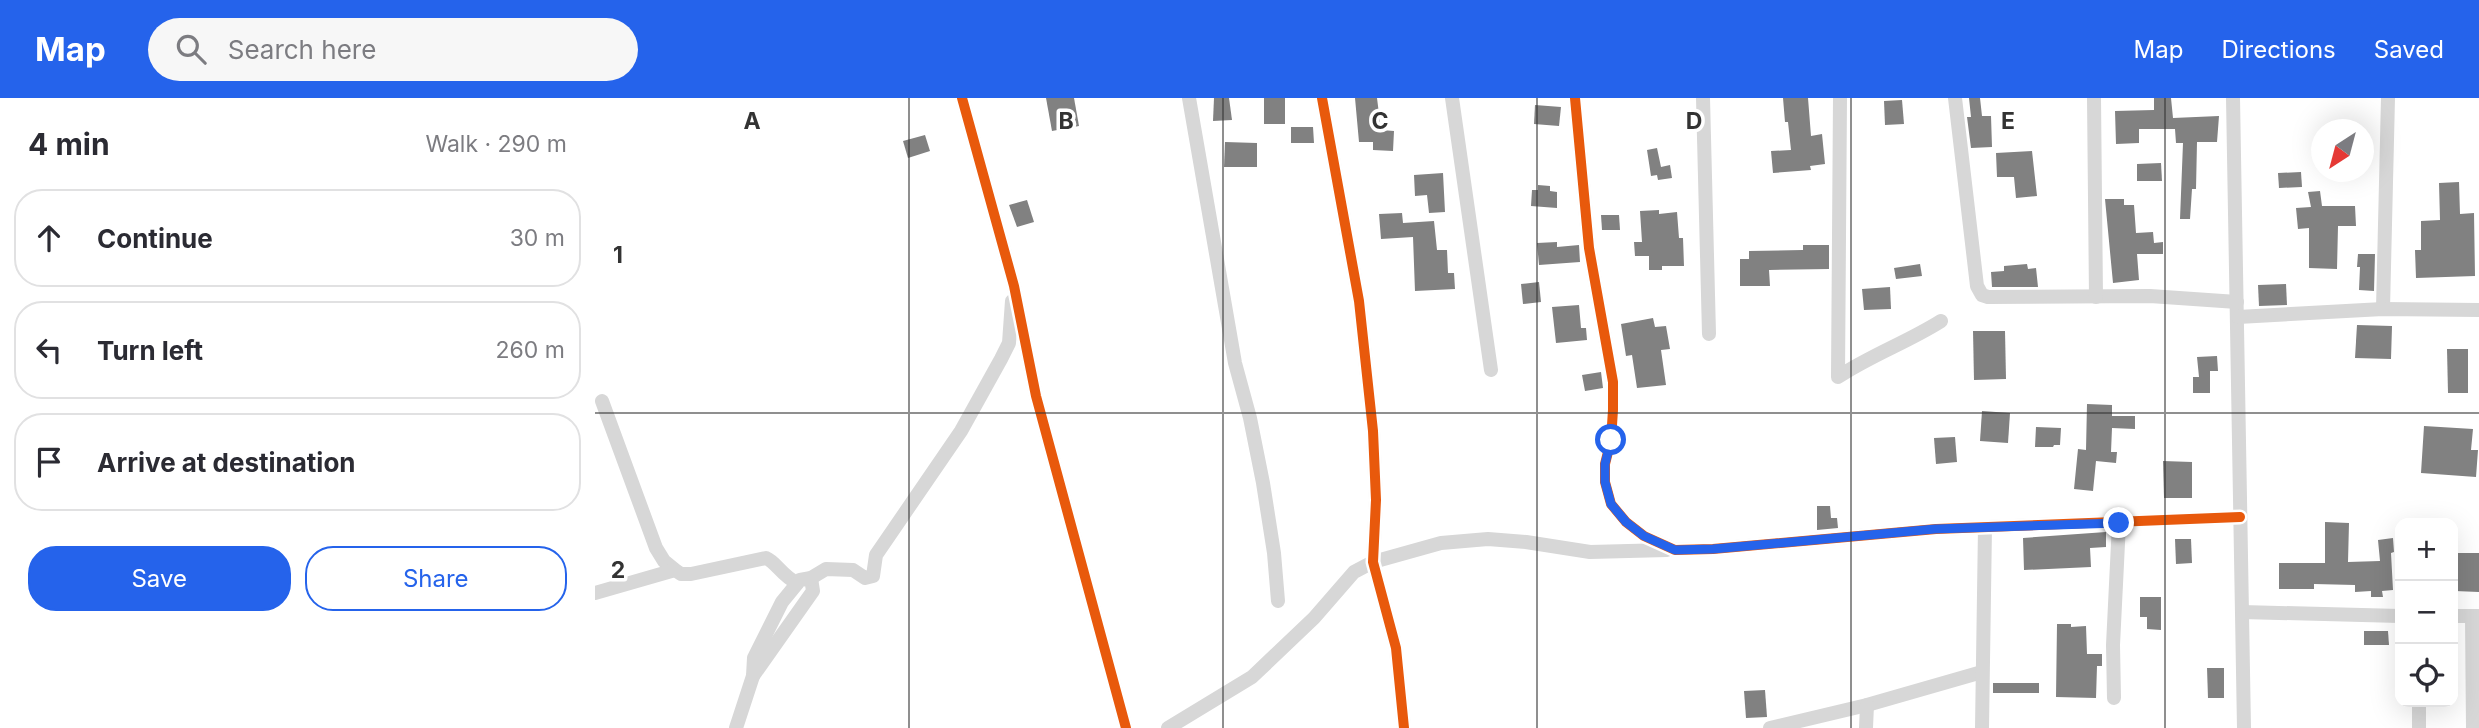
<!DOCTYPE html>
<html lang="en">
<head>
<meta charset="utf-8">
<style>
	:root { --surface:#fff; --page:#f7f7f7; --text:#2b2b33; --muted:#7c7c81; --line:#e1e1e2; --accent:#2563eb }
	body { margin:0; font-family:Inter,sans-serif; background:var(--page); color:var(--text) }
	.controls { position:absolute; right:21px; bottom:21px; display:grid; overflow:hidden; border-radius:14px; box-shadow:0 7px 28px #0002 }
	.controls button { width:63px; height:63px; display:grid; place-items:center; padding:0; border:0; border-bottom:2px solid var(--line); background:var(--surface); color:var(--text); font:35px sans-serif }
	.compass { position:absolute; left:1716px; top:21px; width:63px; height:63px; border-radius:50%; background:var(--surface); box-shadow:0 7px 28px #0002; rotate:216deg }
	.stop { position:absolute; width:21px; height:21px; margin:-16px; border:5px solid #2563eb; border-radius:50%; background:#fff }
	.stop.end { background:#2563eb; border-color:#fff; box-shadow:0 2px 7px #0008 }
	.list { margin:0; padding:0; list-style:none }
	h2 { display:flex; justify-content:space-between; align-items:center; height:91px; margin:0; padding:0 28px; font-size:30px }
	h2 small { font-size:23px; font-weight:400; color:var(--muted) }
	.list li { display:grid; grid-template-columns:46px 1fr auto; gap:21px; align-items:center; box-sizing:border-box; height:98px; margin:0 14px 14px; padding:0 14px; border:2px solid var(--line); border-radius:28px }
	.list b { display:block; font-size:26px; white-space:nowrap }
	.list em { font-size:23px; font-style:normal; color:var(--muted) }
	.actions { display:flex; gap:14px; padding:21px 28px }
	.actions a { flex:1; padding:16px 0; border:2px solid var(--accent); border-radius:28px; text-align:center; font-size:24px; color:var(--accent) }
	.actions .main { background:var(--accent); color:#fff }
	.icon { flex:none; width:38px; height:38px; fill:none; stroke:currentColor; stroke-width:2; stroke-linecap:round; stroke-linejoin:round }
	.map { position:relative; flex:none; width:1884px; height:630px; overflow:hidden }
	header { display:flex; align-items:center; gap:42px; box-sizing:border-box; height:98px; padding:0 35px; background:var(--accent); color:#fff }
	header strong { font-size:33px }
	nav { display:flex; gap:38px; margin-inline-start:auto; font-size:24px }
	.search { width:490px; height:63px; background:var(--page); display:flex; align-items:center; gap:18px; box-sizing:border-box; padding:0 24px; border-radius:38px; color:var(--muted); font-size:26px }
	main { display:flex }
	aside { flex:1; background:var(--surface) }
	.map>svg:first-child { display:block }
</style>
</head>
<body>
<header>
<strong>Map</strong>
<div class="search"><svg class="icon" aria-label="search" viewBox="0 0 24 24"><circle cx="10" cy="10" r="6"/><path d="M15 15l6 6"/></svg>Search here</div>
<nav><a>Map</a><a>Directions</a><a>Saved</a></nav>
</header>
<main>
<aside>
<h2>4 min<small>Walk · 290 m</small></h2>
<ul class="list">
<li><svg class="icon" aria-label="ahead" viewBox="0 0 24 24"><path d="M12 20V5M6 11l6-6 6 6"/></svg><div><b>Continue</b></div><em>30 m</em></li>
<li><svg class="icon" aria-label="left" viewBox="0 0 24 24"><path d="M17 20v-9H6M10 6l-5 5 5 5"/></svg><div><b>Turn left</b></div><em>260 m</em></li>
<li><svg class="icon" aria-label="arrive" viewBox="0 0 24 24"><path d="M6 21V4h12l-3 4 3 4H6"/></svg><div><b>Arrive at destination</b></div></li>
</ul>
<div class="actions"><a class="main">Save</a><a>Share</a></div>
</aside>
<div class="map">
<svg width="1884" height="630" viewBox="0 0 1884 630">
	<rect width="100%" height="100%" fill="#fff"/>
	<!-- building -->
	<g fill="#818181">
		<path d="M451 0H479L484 28 457 33Z"/>
		<path d="M619 0H634L637 22 618 23Z"/>
		<rect x="669" y="0" width="21" height="26"/>
		<path d="M760 0H782L786 32 799 33 798 53 778 52V44H764Z"/>
		<path d="M1188 0H1213L1216 38 1227 36 1230 66 1215 68 1216 72 1178 75 1176 53 1196 52 1193 24H1190Z"/>
		<path d="M1374 0H1385L1387 18H1396L1397 49 1376 50 1372 19H1376Z"/>
		<path d="M1559 0H1576L1578 20 1624 18 1622 44H1602L1601 91H1597L1595 121H1585L1588 45H1581L1580 31H1544V45L1521 46 1520 13 1559 12Z"/>
		<path d="M1307 2 1309 26 1290 27 1289 3Z"/>
		<path d="M940 7 966 9 964 28 939 26Z"/>
		<path d="M696 29H718L719 45H696Z"/>
		<path d="M330 37 335 53 313 60 308 43Z"/>
		<path d="M630 44 662 45V69H629Z"/>
		<path d="M1062 50 1066 69 1075 67 1077 80 1063 82 1062 77 1056 78 1052 52Z"/>
		<path d="M1437 53 1442 98 1421 100 1419 79H1402L1401 55Z"/>
		<path d="M1566 65 1567 83H1542V66Z"/>
		<path d="M1706 74 1707 89 1684 90 1683 75Z"/>
		<path d="M848 75 850 114 834 115 832 97 820 98 819 77Z"/>
		<path d="M1864 84 1865 116 1879 115 1880 178 1821 180 1820 152H1826V123L1845 122 1844 85Z"/>
		<path d="M943 87 955 88V93L962 94V110L936 108 937 92H943Z"/>
		<path d="M1725 93 1727 108H1760L1761 128H1743L1742 171 1714 170V130L1703 131 1701 110 1716 109 1713 94Z"/>
		<path d="M1510 101H1529V107H1539L1541 135 1558 134 1559 145 1568 144V156H1542L1544 182 1518 185Z"/>
		<path d="M432 102 439 124 422 129 414 107Z"/>
		<path d="M1064 112V116L1082 114 1084 140H1088L1089 168H1067V172H1054V158H1040L1039 144H1047L1045 113Z"/>
		<path d="M807 115 808 125 839 123 842 152H852L853 175H859L860 191 820 193 818 139 786 141 784 116Z"/>
		<path d="M1006 117H1024L1025 132H1007Z"/>
		<path d="M962 144V149L984 147 985 164 944 167 942 145Z"/>
		<path d="M1208 147H1234V171L1174 172 1175 188H1145V161H1154V153L1208 152Z"/>
		<path d="M1763 156H1780L1779 193 1764 192 1765 169H1762Z"/>
		<path d="M1325 166 1327 178 1301 181 1299 170Z"/>
		<path d="M1432 166 1433 171 1441 170 1443 189H1397L1396 174 1409 173V168Z"/>
		<path d="M944 184 946 204 928 206 926 186Z"/>
		<path d="M1691 186 1692 207 1664 208 1663 187Z"/>
		<path d="M1295 189 1296 211 1269 212 1267 191Z"/>
		<path d="M984 207 986 230H991L992 242 961 245 957 209Z"/>
		<path d="M1058 220 1060 229 1071 228 1075 251 1066 252 1071 287 1042 290 1037 257 1031 258 1026 226Z"/>
		<path d="M1762 227 1797 228 1796 261 1760 260Z"/>
		<path d="M1378 233H1410L1411 281 1379 282Z"/>
		<path d="M1852 251H1873V295H1853Z"/>
		<path d="M1622 258 1623 273H1615V295H1598V279H1604L1602 259Z"/>
		<path d="M1006 274 1008 290 990 293 987 277Z"/>
		<path d="M1492 306 1517 307V318H1540V331L1517 330 1516 354H1522L1521 365 1501 363 1498 393 1479 391 1483 351 1491 352Z"/>
		<path d="M1387 313 1415 315 1413 345 1385 343Z"/>
		<path d="M1829 328 1878 331 1876 352H1883L1881 379 1826 375Z"/>
		<path d="M1441 329 1466 330 1465 347H1459L1458 349H1440Z"/>
		<path d="M1360 339 1362 364 1341 366 1339 340Z"/>
		<path d="M1568 363 1597 364V400H1569Z"/>
		<path d="M1222 408H1235L1236 420H1242L1243 430 1222 432Z"/>
		<path d="M1730 424 1754 425 1753 464 1785 463 1783 442 1798 440 1799 454 1796 455 1798 492 1787 493 1788 499H1776V493L1760 494V487L1719 486V491H1684V465H1730Z"/>
		<path d="M1511 434V449L1495 450 1496 469 1429 472 1428 440Z"/>
		<path d="M1580 441H1596L1597 465 1581 466Z"/>
		<path d="M1860 455H1884V494L1860 493Z"/>
		<path d="M1545 499H1566V532L1552 531V519H1545Z"/>
		<path d="M1462 526H1476V529L1491 528 1492 556H1507V568H1502L1501 600 1461 599Z"/>
		<path d="M1769 533H1793L1794 547H1769Z"/>
		<path d="M1612 570H1629V600H1613Z"/>
		<rect x="1398" y="585" width="46" height="10"/>
		<path d="M1170 592 1172 619 1151 620 1149 593Z"/>
	</g>
	<g fill="none" stroke-linecap="round" stroke-linejoin="round">
		<!-- minor -->
		<g stroke="#d7d7d7" stroke-width="14">
			<path d="M367 0 419 188 441 298 531 630"/>
			<path d="M594 0 640 265 655 320 668 385 679 455 683 503"/>
			<path d="M727 0 764 203 778 333 781 402 778 464 801 550 809 630"/>
			<path d="M857 0 896 272"/>
			<path d="M980 0 994 150 1018 284V312L1016 342 1010 366V384L1016 406 1031 424 1049 438 1080 452 1118 451 1341 431 1645 419"/>
			<path d="M1108 0 1114 236"/>
			<path d="M1245 0 1243 279C1276 257 1313 244 1346 223"/>
			<path d="M1360 0 1382 188 1387 197 1393 199 1555 198 1642 204"/>
			<path d="M1499 0 1501 199"/>
			<path d="M1638 0 1649 630"/>
			<path d="M1788 211 1793 0"/>
			<path d="M1643 219 1788 211 1884 212"/>
			<path d="M7 303 61 450 69 463 80 472 86 476H96L171 460C181 464 187 478 202 485"/>
			<path d="M0 495 80 472"/>
			<path d="M1647 514 1805 518"/>
			<path d="M1858 518H1884"/>
			<path d="M1877 518 1878 630"/>
			<path d="M158 578 218 493 216 480"/>
			<path d="M1519 600 1518 547 1524 425"/>
			<path d="M141 630 158 578 159 560 187 504 205 482 216 480 231 471 258 472 270 480 278 478 281 457 366 333 406 261 414 245 417 203"/>
			<path d="M573 630 657 579 719 520 759 474 778 464 846 445 893 441 931 444 995 454 1072 452"/>
			<path d="M1175 630 1272 607 1387 574"/>
			<path d="M1271 630 1272 607"/>
			<path d="M1387 630 1390 429"/>
			<path d="M1824 630V604"/>
		</g>
		<!-- cycleway casing -->
		<g stroke="#fff" stroke-width="15">
			<g id="cycleway">
				<path d="M367 0 419 188 441 298 531 630"/>
				<path d="M727 0 764 203 778 333 781 402 778 464 801 550 809 630"/>
				<path d="M980 0 994 150 1018 284V312L1016 342 1010 366V384L1016 406 1031 424 1049 438 1080 452 1118 451 1341 431 1645 419"/>
			</g>
		</g>
		<!-- cycleway -->
		<use href="#cycleway" stroke="#e8590c" stroke-width="10"/>
	</g>
	<g fill="none" stroke-linecap="round" stroke-linejoin="round">
		<!-- route -->
		<path stroke="#2563eb" stroke-width="9" d="M1016 342 1010 366V384L1016 406 1031 424 1049 438 1080 452 1118 451 1340 431 1524 425"/>
	</g>
	<!-- grid -->
	<path fill="none" stroke="#333" stroke-width="2" stroke-opacity="0.55" d="M314 0V630M628 0V630M942 0V630M1256 0V630M1570 0V630M0 315H1884"/>
	<g font-size="23" text-anchor="middle" font-weight="bold" fill="#333" stroke="#fff" stroke-width="7" stroke-linejoin="round" paint-order="stroke">
		<text x="157" y="31">A</text>
		<text x="471" y="31">B</text>
		<text x="785" y="31">C</text>
		<text x="1099" y="31">D</text>
		<text x="1413" y="31">E</text>
		<text x="23" y="165">1</text>
		<text x="23" y="480">2</text>
	</g>
</svg>
<div class="controls">
<button>+</button>
<button>−</button>
<button><svg class="icon" aria-label="locate" viewBox="0 0 24 24"><circle cx="12" cy="12" r="6"/><path d="M12 2v4M12 18v4M2 12h4M18 12h4"/></svg></button>
</div>
<svg class="compass" viewBox="-18 -18 36 36"><path d="M0-13l5 13h-10z" fill="#e53935"/><path d="M0 13l5-13h-10z" fill="#7c7c81"/></svg>
<div class="stop" style="left:1016px;top:342px"></div>
<div class="stop end" style="left:1524px;top:425px"></div>
</div>
</main>
</body>
</html>
